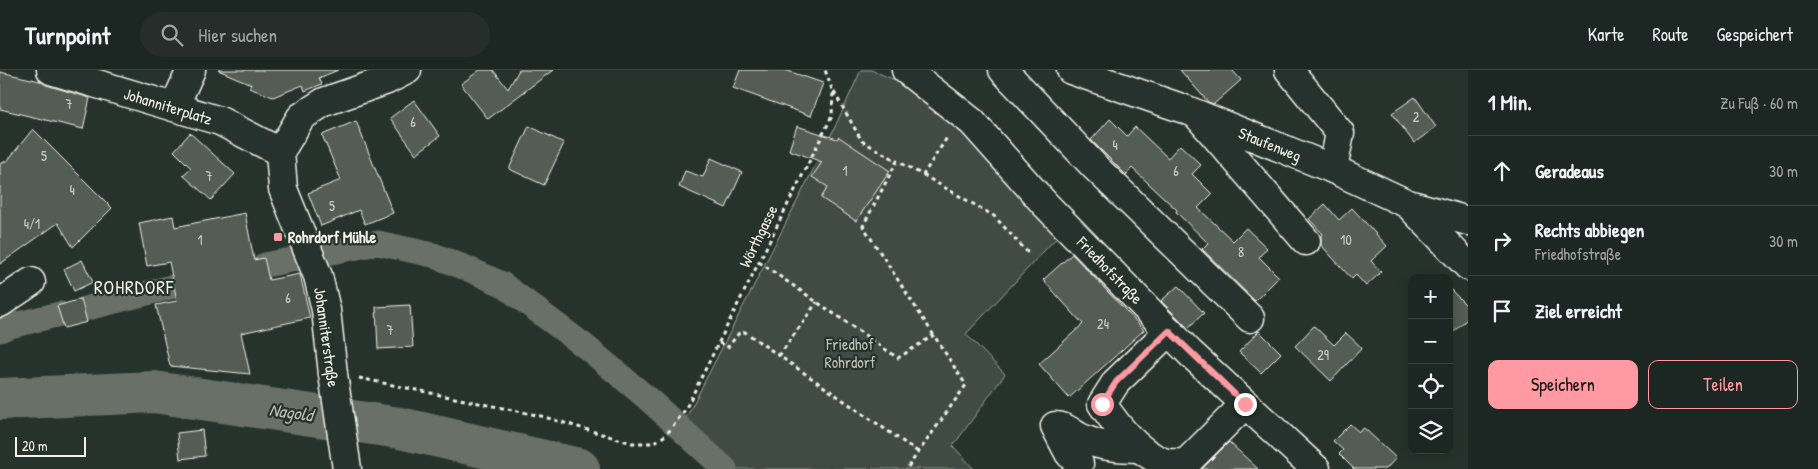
<!DOCTYPE html>
<html lang="de">
<head>
<meta charset="utf-8">
<style>
	:root { --surface:#1c2622; --page:#252e2a; --text:#f1f3f6; --muted:#a0a5a5; --line:#3a4340; --accent:#ff9aa2 }
	body { margin:0; font-family:"Patrick Hand",sans-serif; background:var(--page); color:var(--text) }
	.controls { position:absolute; right:15px; bottom:15px; display:grid; overflow:hidden; border-radius:10px; box-shadow:0 2px 12px #0003 }
	.controls button { width:45px; height:45px; display:grid; place-items:center; padding:0; border:0; border-bottom:1px solid var(--line); background:var(--surface); color:var(--text); font:25px sans-serif }
	.scale { position:absolute; left:15px; bottom:12px; width:71px; box-sizing:border-box; padding-left:5px; border:2px solid #f4f1e8; border-top:0; font-size:14px; line-height:18px; white-space:nowrap; color:#f4f1e8; -webkit-text-stroke:4px #26332d; paint-order:stroke }
	.stop { position:absolute; width:15px; height:15px; margin:-11px; border:4px solid #ff9aa2; border-radius:50%; background:#fff }
	.stop.end { background:#ff9aa2; border-color:#fff; box-shadow:0 1px 5px #0008 }
	.list { margin:0; padding:0; list-style:none }
	h2 { display:flex; justify-content:space-between; align-items:center; height:65px; margin:0; padding:0 20px; font-size:21px }
	h2 small { font-size:16px; font-weight:400; color:var(--muted) }
	.list li { display:grid; grid-template-columns:32px 1fr auto; gap:15px; align-items:center; box-sizing:border-box; height:70px; padding:0 20px; border-top:1px solid var(--line) }
	.list b { display:block; font-size:19px; white-space:nowrap }
	.list p { margin:0; font-size:16px; white-space:nowrap; color:var(--muted) }
	.list em { font-size:16px; font-style:normal; color:var(--muted) }
	.actions { display:flex; gap:10px; padding:15px 20px }
	.actions a { flex:1; padding:11px 0; border:1px solid var(--accent); border-radius:10px; text-align:center; font-size:18px; color:var(--accent) }
	.actions .main { background:var(--accent); color:#111 }
	.icon { flex:none; width:28px; height:28px; fill:none; stroke:currentColor; stroke-width:2; stroke-linecap:round; stroke-linejoin:round }
	.map { position:relative; flex:none; width:1468px; height:399px; overflow:hidden }
	header { display:flex; align-items:center; gap:30px; box-sizing:border-box; height:70px; padding:0 25px; background:var(--surface); border-bottom:1px solid var(--line) }
	header strong { font-size:24px }
	nav { display:flex; gap:28px; margin-inline-start:auto; font-size:18px }
	.search { width:350px; height:45px; background:var(--page); display:flex; align-items:center; gap:12px; box-sizing:border-box; padding:0 18px; border-radius:28px; color:var(--muted); font-size:19px }
	main { display:flex }
	aside { flex:1; background:var(--surface) }
	.map>svg:first-child { display:block }
</style>
</head>
<body>
<header>
<strong>Turnpoint</strong>
<div class="search"><svg class="icon" aria-label="search" viewBox="0 0 24 24"><circle cx="10" cy="10" r="6"/><path d="M15 15l6 6"/></svg>Hier suchen</div>
<nav><a>Karte</a><a>Route</a><a>Gespeichert</a></nav>
</header>
<main>
<div class="map">
<svg width="1468" height="399" viewBox="0 0 1468 399">
	<rect width="100%" height="100%" fill="#26332d"/>
	<filter id="ink" filterUnits="userSpaceOnUse"><feTurbulence type="fractalNoise" baseFrequency=".02" numOctaves="2"/><feDisplacementMap in="SourceGraphic" scale="10" xChannelSelector="R" yChannelSelector="G"/><feConvolveMatrix kernelMatrix="1 2 1 2 8 2 1 2 1" color-interpolation-filters="sRGB"/></filter>
	<g filter="url(#ink)">
		<!-- green -->
		<path fill="#414b45" stroke="#9a9e96" d="M861 0H871L926 23 1061 163 966 264 1005 304 953 376 974 399H734L684 352 834 59Z"/>
		<g fill="none" stroke-linecap="round" stroke-linejoin="round">
			<!-- canal -->
			<g stroke="#676f68" stroke-width="25">
				<path d="M265 195 378 173 433 185 466 198 502 214 586 277 647 328 725 399"/>
				<path d="M84 239 207 208"/>
				<path d="M0 260 10 256 60 244"/>
			</g>
			<!-- river -->
			<path stroke="#676f68" stroke-width="42" d="M0 329 154 322 400 358 579 399"/>
		</g>
		<!-- building -->
		<g fill="#525c55" stroke="#f4f1e8">
			<path d="M218 0H338L319 8 322 14 305 21 303 15 273 27 249 18 251 14Z"/>
			<path d="M480 0H493L508 19 519 0H553L488 49 461 14Z"/>
			<path d="M740 0H785L823 13 811 46 733 18Z"/>
			<path d="M1180 0H1232L1241 10 1214 34 1208 32Z"/>
			<path d="M0 2 40 11 46 15 90 28 83 59 0 39Z"/>
			<path d="M1415 27 1436 57 1414 73 1392 43Z"/>
			<path d="M414 30 440 66 416 84 390 48Z"/>
			<path d="M1110 49 1127 66 1135 57 1168 88 1180 75 1201 95 1192 104 1212 124 1198 138 1233 171 1246 158 1267 178 1259 187 1279 207 1255 231 1202 179 1208 173 1176 142 1177 140 1132 98 1126 105 1091 70Z"/>
			<path d="M356 51 393 143 365 154 359 140 321 156 308 123 341 110 322 65Z"/>
			<path d="M529 56 564 73 544 115 509 99Z"/>
			<path d="M797 56 837 69 839 67 890 101 856 151 821 128 828 117 812 107 822 92 789 80Z"/>
			<path d="M33 59 112 138 73 177 58 153 0 194V94L8 90Z"/>
			<path d="M190 63 235 104 211 130 183 105 191 98 174 81Z"/>
			<path d="M711 88 742 102 726 138 679 117 685 101 703 107Z"/>
			<path d="M1325 134 1339 150 1352 138 1387 176 1371 191 1381 202 1366 216 1356 205 1352 209 1321 175V167L1323 164 1309 149Z"/>
			<path d="M245 143 254 190 264 188 269 210 300 204 310 248 241 263 250 304 170 296 156 235 177 231 169 192 147 196 139 153 173 146 175 157Z"/>
			<path d="M1072 184 1144 260 1069 328 1039 294 1083 254 1043 210Z"/>
			<path d="M82 190 93 212 74 221 64 199Z"/>
			<path d="M1178 216 1204 243 1188 258 1161 231Z"/>
			<path d="M1449 218 1468 237V248L1449 266Z"/>
			<path d="M81 229 87 252 64 258 57 236Z"/>
			<path d="M410 235 413 277 378 279 376 237Z"/>
			<path d="M1314 256 1334 275 1346 263 1362 278 1331 311 1295 276Z"/>
			<path d="M1259 261 1281 283 1261 303 1239 282Z"/>
			<path d="M1350 354 1359 362 1364 358 1396 388 1386 399H1354L1339 384 1343 380 1333 371Z"/>
			<path d="M202 360 205 386 180 389 177 363Z"/>
			<path d="M1229 372 1258 399H1202Z"/>
		</g>
		<g fill="none" stroke-linecap="round" stroke-linejoin="round">
			<!-- minor casing -->
			<g stroke="#f4f1e8" stroke-width="31">
				<g id="minor">
					<path d="M51 0 220 51 280 82"/>
					<path d="M906 0 972 52 1044 133 1190 283 1316 399"/>
					<path d="M1003 0 1096 98 1250 248"/>
					<path d="M1071 0 1187 40 1333 99 1408 134 1468 151"/>
					<path d="M1289 0 1340 63 1333 99"/>
					<path d="M174 37 191 0"/>
					<path d="M1199 47 1306 171"/>
					<path d="M280 82 283 119 318 206 326 240 333 304 347 399"/>
					<path d="M280 82 301 47 324 32 387 10 407 0"/>
					<path d="M1409 135 1468 196"/>
					<path d="M0 233 31 212"/>
					<path d="M1169 261 1116 312 1102 334C1118 357 1136 381 1163 392 1169 394 1179 393 1186 393L1245 334"/>
					<path d="M1079 394 1069 383 1055 356C1067 356 1073 365 1084 369 1102 377 1120 378 1139 378"/>
				</g>
			</g>
			<!-- path -->
			<g stroke="#f4f1e8" stroke-width="3" stroke-dasharray="4 4" stroke-linecap="butt">
				<path d="M834 22 862 71 897 91"/>
				<path d="M923 105 994 146 1030 185"/>
				<path d="M759 192 898 288 934 265"/>
				<path d="M719 273 728 277 739 263 745 262 918 382"/>
				<path d="M779 286 817 232"/>
				<path d="M359 308 541 346 632 373H653L666 365 685 340 832 46 833 22 825 0"/>
				<path d="M908 397 966 315 863 156 897 91 923 105 948 66"/>
			</g>
			<!-- minor -->
			<use href="#minor" stroke="#26332d" stroke-width="28"/>
		</g>
	</g>
	<g fill="none" stroke-linecap="round" stroke-linejoin="round" filter="url(#ink)">
		<!-- route -->
		<path stroke="#ff9aa2" stroke-width="6" d="M1102 334 1116 312 1169 261 1245 334"/>
	</g>
	<!-- markers -->
	<rect fill="#ff9aa2" stroke="#26332d" stroke-width="2" x="273" y="162" width="10" height="10" rx="2.5"/>
	<g text-anchor="middle" dominant-baseline="central" stroke-width="4.5" stroke-linejoin="round" paint-order="stroke">
		<!-- number labels -->
		<g font-size="14" fill="#ccccc3">
			<text x="69" y="33">7</text>
			<text x="1416" y="46">2</text>
			<text x="413" y="51">6</text>
			<text x="1115" y="74">4</text>
			<text x="44" y="85">5</text>
			<text x="845" y="100">1</text>
			<text x="1176" y="100">6</text>
			<text x="209" y="105">7</text>
			<text x="72" y="119">4</text>
			<text x="332" y="135">5</text>
			<text x="32" y="153">4/1</text>
			<text x="200" y="169">1</text>
			<text x="1346" y="169">10</text>
			<text x="1241" y="181">8</text>
			<text x="288" y="227">6</text>
			<text x="1103" y="253">24</text>
			<text x="390" y="259">7</text>
			<text x="1323" y="284">29</text>
		</g>
		<!-- street labels -->
		<g font-size="16" fill="#f4f1e8" stroke="#26332d">
			<text transform="translate(168 36) rotate(17)">Johanniterplatz</text>
			<text transform="translate(1270 74) rotate(22)">Staufenweg</text>
			<text transform="translate(758 166) rotate(-64)">Wörthgasse</text>
			<text transform="translate(1110 200) rotate(46)">Friedhofstraße</text>
			<text transform="translate(327 267) rotate(82)">Johanniterstraße</text>
		</g>
		<!-- poi labels -->
		<g font-size="16" font-weight="bold" fill="#f4f1e8" stroke="#26332d" text-anchor="start">
			<text x="288" y="167">Rohrdorf Mühle</text>
		</g>
		<!-- park labels -->
		<g font-size="16" fill="#bebfb7" stroke="#26332d">
			<text x="850" y="274">Friedhof<tspan x="850" dy="18">Rohrdorf</tspan></text>
		</g>
		<!-- water labels -->
		<g font-size="18" font-style="italic" fill="#bcbdb5" stroke="#26332d">
			<text transform="translate(291 342) rotate(8)">Nagold</text>
		</g>
		<!-- quarter labels -->
		<g font-size="19" letter-spacing="1" fill="#f4f1e8" stroke="#26332d">
			<text x="134" y="217">ROHRDORF</text>
		</g>
	</g>
</svg>
<div class="controls">
<button>+</button>
<button>−</button>
<button><svg class="icon" aria-label="locate" viewBox="0 0 24 24"><circle cx="12" cy="12" r="6"/><path d="M12 2v4M12 18v4M2 12h4M18 12h4"/></svg></button>
<button><svg class="icon" aria-label="layers" viewBox="0 0 24 24"><path d="M12 4l9 5-9 5-9-5zM3 14l9 5 9-5"/></svg></button>
</div>
<div class="scale">20 m</div>
<div class="stop" style="left:1102px;top:334px"></div>
<div class="stop end" style="left:1245px;top:334px"></div>
</div>
<aside>
<h2>1 Min.<small>Zu Fuß · 60 m</small></h2>
<ul class="list">
<li><svg class="icon" aria-label="ahead" viewBox="0 0 24 24"><path d="M12 20V5M6 11l6-6 6 6"/></svg><div><b>Geradeaus</b></div><em>30 m</em></li>
<li><svg class="icon" aria-label="right" viewBox="0 0 24 24"><path d="M7 20v-9h11M14 6l5 5-5 5"/></svg><div><b>Rechts abbiegen</b><p>Friedhofstraße</p></div><em>30 m</em></li>
<li><svg class="icon" aria-label="arrive" viewBox="0 0 24 24"><path d="M6 21V4h12l-3 4 3 4H6"/></svg><div><b>Ziel erreicht</b></div></li>
</ul>
<div class="actions"><a class="main">Speichern</a><a>Teilen</a></div>
</aside>
</main>
</body>
</html>
